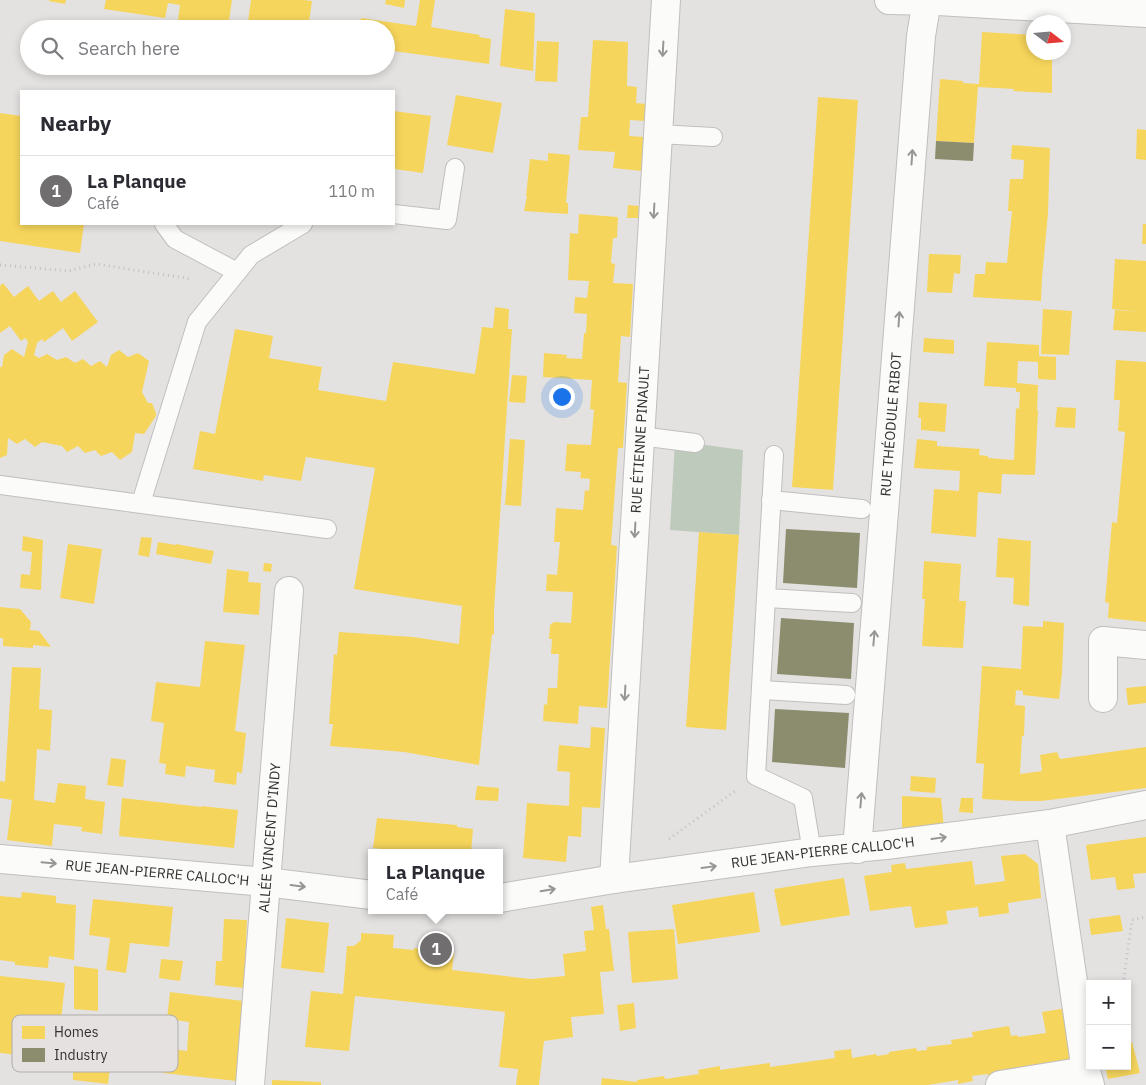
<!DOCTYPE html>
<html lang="en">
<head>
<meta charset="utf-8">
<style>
	:root { --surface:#fff; --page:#f7f7f7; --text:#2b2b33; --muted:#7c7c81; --line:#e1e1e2; --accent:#706e6e }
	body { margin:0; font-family:"IBM Plex Sans",sans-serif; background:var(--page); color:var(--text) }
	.controls { position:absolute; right:15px; bottom:15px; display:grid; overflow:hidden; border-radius:0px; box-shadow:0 2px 8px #0003 }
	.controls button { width:45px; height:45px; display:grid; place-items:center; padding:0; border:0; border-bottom:1px solid var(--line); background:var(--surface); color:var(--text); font:25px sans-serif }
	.compass { position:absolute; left:1026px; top:15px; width:45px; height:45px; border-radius:50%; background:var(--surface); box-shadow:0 2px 8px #0003; rotate:106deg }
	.you { position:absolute; left:561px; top:396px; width:18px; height:18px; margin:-12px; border:4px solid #fff; border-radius:50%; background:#1a73e8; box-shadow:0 0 0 8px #1a73e833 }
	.badge { display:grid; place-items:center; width:32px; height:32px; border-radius:50%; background:var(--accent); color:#fff; font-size:16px; font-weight:700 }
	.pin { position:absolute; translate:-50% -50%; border:2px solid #fff; box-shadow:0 1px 5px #0006 }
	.popup { position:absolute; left:368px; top:849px; width:135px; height:65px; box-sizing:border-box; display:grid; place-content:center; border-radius:0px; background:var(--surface); filter:drop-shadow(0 1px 4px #0005); font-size:16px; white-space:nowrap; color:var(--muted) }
	.popup b { font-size:19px; color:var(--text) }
	.popup::after { content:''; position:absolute; left:50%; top:100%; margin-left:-10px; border:10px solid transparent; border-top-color:var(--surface) }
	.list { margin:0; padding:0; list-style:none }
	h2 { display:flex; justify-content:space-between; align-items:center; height:65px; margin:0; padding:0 20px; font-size:21px }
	h2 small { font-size:16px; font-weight:400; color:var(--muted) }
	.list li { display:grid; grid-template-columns:32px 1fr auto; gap:15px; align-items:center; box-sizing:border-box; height:70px; padding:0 20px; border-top:1px solid var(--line) }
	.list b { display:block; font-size:19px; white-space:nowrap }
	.list p { margin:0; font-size:16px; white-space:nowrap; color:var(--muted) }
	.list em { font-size:16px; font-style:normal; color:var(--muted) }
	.icon { flex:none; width:28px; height:28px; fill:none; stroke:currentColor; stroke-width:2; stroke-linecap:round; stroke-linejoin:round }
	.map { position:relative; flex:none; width:1146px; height:1085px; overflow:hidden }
	.search { position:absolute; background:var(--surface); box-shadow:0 2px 8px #0003; left:20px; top:20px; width:375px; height:55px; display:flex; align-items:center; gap:12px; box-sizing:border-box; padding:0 18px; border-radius:28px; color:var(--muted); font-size:19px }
	.panel { position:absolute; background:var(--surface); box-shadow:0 2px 8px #0003; left:20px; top:90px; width:375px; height:135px; border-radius:0px }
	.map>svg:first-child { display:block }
</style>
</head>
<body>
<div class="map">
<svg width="1146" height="1085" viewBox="0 0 1146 1085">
	<rect width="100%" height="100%" fill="#e4e2e1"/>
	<!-- green -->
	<path fill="#becabc" d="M675 441 743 450 739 535 670 530Z"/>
	<!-- homes -->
	<g fill="#f6d55c">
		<path d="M49 0H66L65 4 49 1Z"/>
		<path d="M106 0H232L228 27 178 20 180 5 168 3 165 18 104 9Z"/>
		<path d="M251 0H304L312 1 308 29H247Z"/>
		<path d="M386 0H405L404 8 385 4Z"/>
		<path d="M420 0H435L431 27 480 35 479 37 491 39 489 64 386 50V29H329L330 20 360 25 361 18 416 26Z"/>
		<path d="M505 9 535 13 533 71 500 66Z"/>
		<path d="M982 32 1034 35V52H1052V93L1013 91 1014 89 978 87 974 143 936 141 940 79 963 81V83L979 84Z"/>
		<path d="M593 40 628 42 627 86 637 87 636 103 646 104 645 121 630 120 629 136 644 137 642 171 613 168 615 152 578 150 581 117H588Z"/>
		<path d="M537 41 559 42 557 82 535 81Z"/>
		<path d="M456 95 502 103 493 153 447 145Z"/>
		<path d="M818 97 858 100 833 490 792 487Z"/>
		<path d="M394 111 431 116 423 173 394 169Z"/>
		<path d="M0 113 21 116V224H84L80 253 0 241Z"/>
		<path d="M1137 129 1146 130V160L1136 159Z"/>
		<path d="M1012 145 1050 148 1048 213 1042 278 1041 301 973 297 975 274H985L986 262 1007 263 1012 211H1008L1010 179H1023L1024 160 1011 159Z"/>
		<path d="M548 153 570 155 566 203H568V214L524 211 527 196H526L530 159 548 161Z"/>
		<path d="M628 205 639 206 638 218H627Z"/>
		<path d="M579 214 618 217 617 238H613L611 263 615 264 613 283 633 284 630 337 621 336 618 382 627 383 623 448H618L611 545 617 546 607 708 579 706 578 724 543 721 544 704 547 705 548 688H557L559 654H551L552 639H549L550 625 554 622 571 623 573 592 546 591 547 574 557 575 560 542H554L556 508 583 510 585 490 589 491 590 479 580 478 581 472 565 471 567 444 591 445 594 410 590 409 592 380 543 377 544 353 567 355 566 358 582 359 584 333H586L587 314 574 313 575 297 587 298 589 281 568 280 570 233 578 234Z"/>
		<path d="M1143 224H1146V244H1142Z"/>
		<path d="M929 254 961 255 960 274 954 273 952 293 927 292Z"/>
		<path d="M1115 259 1146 261V332L1113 330 1115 310 1140 312 1112 309Z"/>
		<path d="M3 283 14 297 28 286 39 301 53 291 61 302 75 291 98 322 72 341 63 328 44 342 42 339 37 343 34 355 39 358 47 354 57 360 66 357 75 363 83 359 91 366 100 361 107 367 111 355 119 350 128 357 138 353 149 361 142 392 148 403H152L156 413V416L144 434 135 433 132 452 120 460 112 452 101 456 95 450 85 453 78 446 67 452 62 446 42 442 35 447 25 439 17 444 8 438 7 455 0 458V367H2L4 355 12 349 24 357 28 342 25 338 21 341 10 326 0 333V286Z"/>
		<path d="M495 307 509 309 508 329H512L494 610V635L492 634 479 765 404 752 330 746 333 724H329L334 654 337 655 339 632 413 637 459 644 462 606 354 589 375 468 306 457 301 481 264 475 263 481 193 469 200 431 215 434 235 329 273 336 269 358 322 367 318 390 386 401 393 362 475 374 482 327 493 328Z"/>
		<path d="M1043 309 1072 311 1069 355 1041 354Z"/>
		<path d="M924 338 954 340V354L923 352Z"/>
		<path d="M987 342 1039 345V356L1056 357V380L1038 379V362L1018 361 1017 383 1038 385 1037 410H1038L1035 475 1002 474 1001 494 978 492 976 537 931 533 934 489 959 491 960 471 914 468 917 439 937 441V446L980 449 979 455 988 456V458L1014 460 1016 408 1019 409 1020 392H1016V388L984 386Z"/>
		<path d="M1116 360 1146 362V622L1108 618 1109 603 1105 602 1112 522 1117 523 1125 432 1118 431 1120 400H1114Z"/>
		<path d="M512 375 527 376 525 403 509 402Z"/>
		<path d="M919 402 947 404 945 432 921 430V418H918Z"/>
		<path d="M1057 407 1076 408 1075 428 1055 427Z"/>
		<path d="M510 439 525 440 521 506 505 505Z"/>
		<path d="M699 532 739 535 726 730 686 727Z"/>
		<path d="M23 536 43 540 41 590 20 588 21 574 30 575 32 552 22 551Z"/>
		<path d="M141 537 152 538 149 557 138 555Z"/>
		<path d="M998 538 1031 541 1029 606 1013 604 1014 578 996 577Z"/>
		<path d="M158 542 176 545V544L214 551 211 564 156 554Z"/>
		<path d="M68 544 102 549 94 604 60 598Z"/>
		<path d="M924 561 961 564 959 601H966L963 648 922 646 925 599H922Z"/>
		<path d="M264 563 272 564 271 572 263 571Z"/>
		<path d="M227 569 249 572 248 582 261 583 259 615 223 612Z"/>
		<path d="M0 607 20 609 31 622 30 630 39 631 51 647 33 645V648L3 646V638H0Z"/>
		<path d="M1043 621 1064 623 1062 673 1059 699 1023 695V691L1016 690 1015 705 1025 706 1024 736H1022L1020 774 1042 771 1040 755 1057 752 1060 759 1146 747V788L1041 801H1018L982 799 984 764 976 763 982 666 1021 669 1023 626 1043 627Z"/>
		<path d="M205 641 245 645 235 731 246 733 242 773 237 772 236 785 214 782 215 770 186 766 185 777 165 774 166 764 159 763 164 723 151 721 156 682 200 687Z"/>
		<path d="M12 667 41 668 39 709 52 710 50 751 37 749 34 800 55 803 58 783 86 786 85 799 105 802 102 834 81 831 82 827 54 824 52 846 7 840 12 800 0 798V781L5 782Z"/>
		<path d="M1146 686V703L1128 705 1126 688Z"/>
		<path d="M591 727 605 728 600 808 582 807 581 837 568 836 566 862 523 858 527 803 569 806 570 772 557 771 559 745 590 748Z"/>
		<path d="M111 758 126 760 123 787 107 785Z"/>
		<path d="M911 776 936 778 935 793 910 791Z"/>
		<path d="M477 786 499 788 498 801 475 800Z"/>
		<path d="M902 796 941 798 944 828 902 831Z"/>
		<path d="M122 798 202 807 201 806 238 810 234 848 119 836Z"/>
		<path d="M961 798H973V813L959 812Z"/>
		<path d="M377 818 457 825V827L473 829 471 853H400V851L373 848Z"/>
		<path d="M1146 837V873L1133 874 1135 888 1117 890 1115 877 1091 880 1086 845Z"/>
		<path d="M1025 854 1038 864 1041 898 1008 903 1009 913 979 917 978 907 946 911 948 924 915 928 911 906 870 911 864 876 892 872 891 865 905 863 906 869 972 861 975 885 1005 881 1001 856Z"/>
		<path d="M844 878 850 915 781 926 774 889Z"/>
		<path d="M22 892 56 896V903L76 905 74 960 49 956 48 968 15 965V962L0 960V896L21 898Z"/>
		<path d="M754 892 760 932 678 944 672 905Z"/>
		<path d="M93 899 173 907 169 947 130 943 126 973 106 970 110 938 89 935Z"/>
		<path d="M603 905 606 929H609L614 971 600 972 604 1014 571 1017 573 1037 544 1041 539 1085H516L518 1069 499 1067 505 1012 355 996 349 1051 305 1047 311 991 343 994 347 946H354L361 940V933L394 935 393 948 414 950V948L454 953 452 970 531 979 565 976 563 954 586 951 584 931 594 930 591 907Z"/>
		<path d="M1120 915 1123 931 1091 935 1089 919Z"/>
		<path d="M286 918 329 923 324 973 281 968Z"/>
		<path d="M224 919 247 920 244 988 215 985 216 961H222Z"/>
		<path d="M674 929 678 979 632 983 628 932Z"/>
		<path d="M161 959 183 961 180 981 159 978Z"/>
		<path d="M74 966 98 969V1011L74 1009Z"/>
		<path d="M0 976 65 983 57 1059 0 1053Z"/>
		<path d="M170 992 243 1001 237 1081 163 1073 166 1055 171 1049 187 1051 189 1022 167 1019Z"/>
		<path d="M634 1003 636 1028 620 1031 617 1005Z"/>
		<path d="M1067 1008 1074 1054 1060 1068 989 1079 988 1074 972 1076 973 1081 958 1084V1080L928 1085H601L602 1078 637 1082V1080L664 1076 665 1079 699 1074 698 1070 720 1066V1070L770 1063V1067L835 1058 834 1051 851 1049 852 1058 876 1054 877 1056 889 1054V1052L916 1048 917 1051 927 1050V1047L952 1044 951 1040 973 1037 972 1032 1009 1026 1011 1036 1017 1035 1018 1037 1046 1033 1042 1012Z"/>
		<path d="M1132 1042 1140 1073 1108 1079 1105 1066H1127V1043Z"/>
		<path d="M73 1062 110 1066 108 1084 73 1080Z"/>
		<path d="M272 1080 321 1082V1085H272Z"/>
	</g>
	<!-- industry -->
	<g fill="#8c8c6e">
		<path d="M936 141 974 143 973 161 935 159Z"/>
		<path d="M786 529 860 533 857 588 783 583Z"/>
		<path d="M781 618 854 623 851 679 777 674Z"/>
		<path d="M775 709 849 713 845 768 772 762Z"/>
	</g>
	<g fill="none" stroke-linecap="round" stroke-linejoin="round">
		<!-- service casing -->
		<g stroke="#c0bebe" stroke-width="20">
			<g id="service">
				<path d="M658 134 713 137"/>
				<path d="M394 214 447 220 455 168"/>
				<path d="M164 224 175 239 237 272"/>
				<path d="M640 436 695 443"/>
				<path d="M774 455 756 776 803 798 812 852"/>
				<path d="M0 485 327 529"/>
				<path d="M771 500 862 509"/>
				<path d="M141 503 197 322 251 255 303 224"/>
				<path d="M767 598 852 603"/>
				<path d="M761 690 846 695"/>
			</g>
		</g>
		<!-- minor casing -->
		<g stroke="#c0bebe" stroke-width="30">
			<g id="minor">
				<path d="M889 0 938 1 1146 13"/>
				<path d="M1103 698V641L1146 645"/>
				<path d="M1050 824 1086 1071 1090 1085"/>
				<path id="s1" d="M857 849 884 512 921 36 927 0"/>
				<path id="s2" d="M0 859 266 882 372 895"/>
				<path id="s3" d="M614 879 666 0"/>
				<path id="s4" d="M500 898 614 879 812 852 886 845 1050 824 1146 805"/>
				<path id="s5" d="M250 1085 289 591"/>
				<path d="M1000 1085 1086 1071"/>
			</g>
		</g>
		<!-- path -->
		<g stroke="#c2c0c0" stroke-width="3" stroke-dasharray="1 4" stroke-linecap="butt">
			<path d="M0 265 69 271 96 264 192 279"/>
			<path d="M669 839 735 791"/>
			<path d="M1123 984 1132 920 1146 917"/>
		</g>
		<!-- service -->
		<use href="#service" stroke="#fbfbfa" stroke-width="18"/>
		<!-- minor -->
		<use href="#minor" stroke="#fbfbfa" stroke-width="28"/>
	</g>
	<!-- one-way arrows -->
	<defs><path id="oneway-shaft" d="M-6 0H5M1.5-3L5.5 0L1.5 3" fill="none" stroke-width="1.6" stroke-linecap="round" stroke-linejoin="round" transform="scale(1.25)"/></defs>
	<g stroke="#969695">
		<use href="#oneway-shaft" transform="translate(663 49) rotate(93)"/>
		<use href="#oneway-shaft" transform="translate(912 157) rotate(-86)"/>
		<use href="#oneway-shaft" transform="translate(654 211) rotate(93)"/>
		<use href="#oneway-shaft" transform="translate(899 319) rotate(-86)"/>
		<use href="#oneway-shaft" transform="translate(635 530) rotate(93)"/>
		<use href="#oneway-shaft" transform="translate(874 638) rotate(-85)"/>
		<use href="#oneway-shaft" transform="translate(625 693) rotate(93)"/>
		<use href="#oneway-shaft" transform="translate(861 800) rotate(-85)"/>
		<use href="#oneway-shaft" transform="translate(939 838) rotate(-8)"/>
		<use href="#oneway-shaft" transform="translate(49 863) rotate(5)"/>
		<use href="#oneway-shaft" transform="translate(709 867) rotate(-8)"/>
		<use href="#oneway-shaft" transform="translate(298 886) rotate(7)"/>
		<use href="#oneway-shaft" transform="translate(548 890) rotate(-9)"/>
	</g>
	<g text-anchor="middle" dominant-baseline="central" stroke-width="5" stroke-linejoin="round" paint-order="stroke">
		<!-- street labels -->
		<g font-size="14" fill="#323030" stroke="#e5e1e0">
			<text stroke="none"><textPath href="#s1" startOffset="426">RUE THÉODULE RIBOT</textPath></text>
			<text stroke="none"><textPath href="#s3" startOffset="440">RUE ÉTIENNE PINAULT</textPath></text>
			<text stroke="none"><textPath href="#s5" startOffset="248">ALLÉE VINCENT D'INDY</textPath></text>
			<text stroke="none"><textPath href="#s4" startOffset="326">RUE JEAN-PIERRE CALLOC'H</textPath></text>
			<text stroke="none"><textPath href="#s2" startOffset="158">RUE JEAN-PIERRE CALLOC'H</textPath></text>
		</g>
	</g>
	<!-- legend -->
	<rect x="12" y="1015" width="166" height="57" rx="8" fill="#e5e1e0" stroke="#afacab" stroke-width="1"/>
	<rect x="22" y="1026" width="23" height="13" fill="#f6d55c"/>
	<rect x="22" y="1048" width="23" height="14" fill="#8c8c6e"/>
	<g font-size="14" fill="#323030">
		<text x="54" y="1037">Homes</text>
		<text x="54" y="1060">Industry</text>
	</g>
</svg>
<div class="controls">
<button>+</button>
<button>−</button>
</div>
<svg class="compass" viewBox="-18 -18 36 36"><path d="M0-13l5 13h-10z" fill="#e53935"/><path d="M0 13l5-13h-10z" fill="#7c7c81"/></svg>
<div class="you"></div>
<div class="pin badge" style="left:436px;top:949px">1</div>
<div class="popup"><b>La Planque</b>Café</div>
<div class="search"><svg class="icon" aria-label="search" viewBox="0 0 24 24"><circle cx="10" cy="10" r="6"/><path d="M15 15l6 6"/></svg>Search here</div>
<section class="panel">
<h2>Nearby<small></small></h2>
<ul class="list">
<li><span class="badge">1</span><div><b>La Planque</b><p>Café</p></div><em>110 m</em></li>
</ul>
</section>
</div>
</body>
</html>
